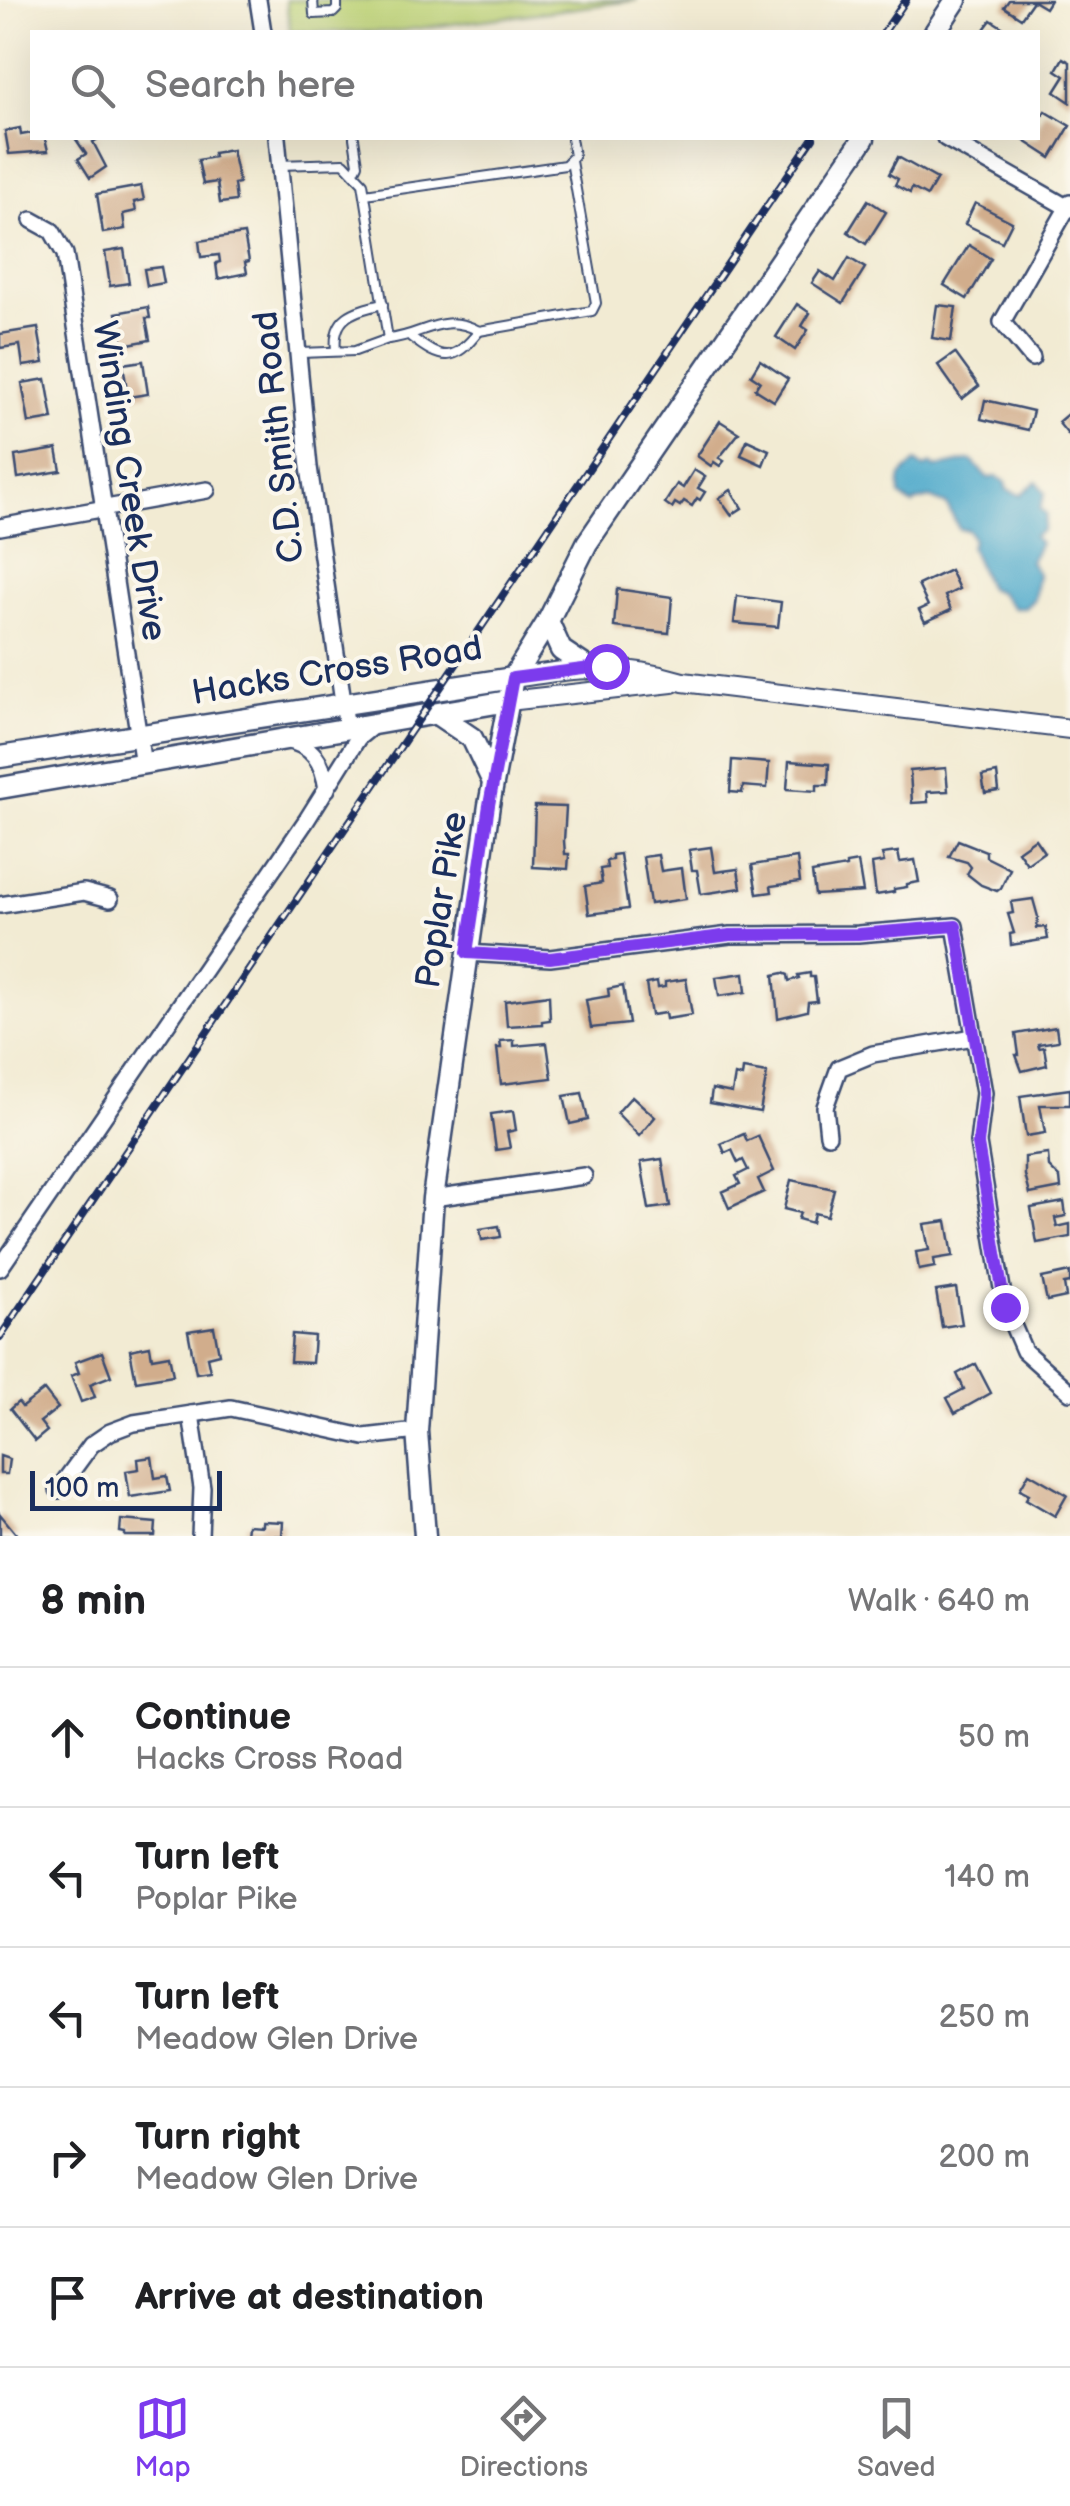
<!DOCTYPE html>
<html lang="en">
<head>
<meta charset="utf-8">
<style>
	:root { --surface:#fff; --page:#f2f2f2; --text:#202124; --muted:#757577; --line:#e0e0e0; --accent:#7c3aed }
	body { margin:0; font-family:"Balsamiq Sans",sans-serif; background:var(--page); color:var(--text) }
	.scale { position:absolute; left:30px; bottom:25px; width:192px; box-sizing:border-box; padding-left:10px; border:5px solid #1b2f5e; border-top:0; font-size:28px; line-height:35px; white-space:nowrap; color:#1b2f5e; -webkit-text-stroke:8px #fbf7ec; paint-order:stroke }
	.stop { position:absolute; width:30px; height:30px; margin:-22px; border:8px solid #7c3aed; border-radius:50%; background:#fff }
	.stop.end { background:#7c3aed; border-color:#fff; box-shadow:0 2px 10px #0008 }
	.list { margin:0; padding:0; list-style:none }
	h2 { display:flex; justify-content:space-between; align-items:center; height:130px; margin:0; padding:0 40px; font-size:42px }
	h2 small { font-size:32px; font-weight:400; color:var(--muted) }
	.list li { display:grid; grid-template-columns:65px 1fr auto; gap:30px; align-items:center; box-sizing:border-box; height:140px; padding:0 40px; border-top:2px solid var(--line) }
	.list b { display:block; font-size:38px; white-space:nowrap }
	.list p { margin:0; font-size:32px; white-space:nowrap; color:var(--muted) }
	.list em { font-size:32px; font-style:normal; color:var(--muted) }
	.icon { flex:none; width:55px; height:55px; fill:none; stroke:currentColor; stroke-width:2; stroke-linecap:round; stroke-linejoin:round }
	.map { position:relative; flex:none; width:1070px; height:1536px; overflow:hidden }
	.search { position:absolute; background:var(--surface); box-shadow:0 10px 40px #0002; left:30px; right:30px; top:30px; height:110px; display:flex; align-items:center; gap:25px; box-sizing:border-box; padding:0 35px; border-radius:0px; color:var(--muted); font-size:38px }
	.sheet { height:830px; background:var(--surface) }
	nav { display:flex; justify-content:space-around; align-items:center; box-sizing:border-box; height:140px; border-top:2px solid var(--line); background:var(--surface); font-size:28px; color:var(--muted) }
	nav a { display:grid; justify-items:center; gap:5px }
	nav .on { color:var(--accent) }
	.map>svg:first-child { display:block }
</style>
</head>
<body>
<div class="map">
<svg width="1070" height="1536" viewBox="0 0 1070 1536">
	<rect width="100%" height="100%" fill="#fbf7ec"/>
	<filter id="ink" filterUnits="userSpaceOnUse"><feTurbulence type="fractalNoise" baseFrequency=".01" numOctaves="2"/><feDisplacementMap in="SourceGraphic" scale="20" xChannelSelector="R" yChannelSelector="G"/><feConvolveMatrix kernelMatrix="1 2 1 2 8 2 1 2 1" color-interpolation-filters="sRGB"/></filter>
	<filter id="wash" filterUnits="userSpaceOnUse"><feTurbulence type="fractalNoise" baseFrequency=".0048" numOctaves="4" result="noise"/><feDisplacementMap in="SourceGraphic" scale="40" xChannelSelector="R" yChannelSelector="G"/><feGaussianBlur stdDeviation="2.25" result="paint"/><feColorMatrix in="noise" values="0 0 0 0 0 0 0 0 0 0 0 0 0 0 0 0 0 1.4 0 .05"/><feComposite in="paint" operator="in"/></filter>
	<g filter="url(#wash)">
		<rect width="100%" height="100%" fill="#f2ebd3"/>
		<!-- green -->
		<path fill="#bcd174" stroke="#6c8069" stroke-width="2.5" d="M286 0H637L392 32H290Z"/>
		<!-- water -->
		<path fill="#4ca8ca" stroke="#346c94" stroke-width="2.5" d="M971 460 988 478 997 477 1006 482V489L1020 495 1037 481 1045 493 1040 509 1046 515 1043 530 1033 536 1040 543 1030 562 1038 574 1034 599 1025 608H1013L999 592 988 588 970 547 973 539 968 530 959 529 947 505 930 498 915 502 913 505 900 496C899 473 900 477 916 462L924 468 931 464 935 468Z"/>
		<g id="blocks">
			<!-- building -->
			<g fill="#d1ad8c">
				<path d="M1009 0H1050L1045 8 1033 1 1021 18 1004 7Z"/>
				<path d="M991 20 1010 32H982Z"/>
				<path d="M1063 58 1070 62V102L1055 92 1065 76 1056 70Z"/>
				<path d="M1045 111 1070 126 1051 158 1020 138H1038V123Z"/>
				<path d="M20 128 21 135 32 133V138H45L48 151 9 154 5 131Z"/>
				<path d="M75 138H100L93 142 106 167 90 178 78 159 86 154Z"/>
				<path d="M232 150 239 183 234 184 236 201 220 203 217 182 203 184 198 160 214 157 213 153Z"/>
				<path d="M898 157 937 179 927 196 912 188 910 193 895 185 898 179 889 174Z"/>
				<path d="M141 186 144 200 134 202 136 211 123 214 125 229 103 233 97 194Z"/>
				<path d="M868 200 886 212 866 244 848 232Z"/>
				<path d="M975 203 1012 222 1002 242 965 224Z"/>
				<path d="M244 234 249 261 245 262 247 273 218 279 216 263 220 262 219 255 201 257 199 241Z"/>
				<path d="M969 245 991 259 967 299 944 285Z"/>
				<path d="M124 249 129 283 110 286 105 252Z"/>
				<path d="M849 258 865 268 843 303 812 283 820 271 835 281Z"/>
				<path d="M161 267 164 283 147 286 144 269Z"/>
				<path d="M797 304 810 313 802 326 808 330 795 350 776 337Z"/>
				<path d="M937 305 956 307 951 341 932 338Z"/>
				<path d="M148 307 150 318H146L150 340 123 345 116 313Z"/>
				<path d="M38 328 44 363 23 366 20 345 0 348V334Z"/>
				<path d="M955 353 979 386 962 399 938 365Z"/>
				<path d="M760 360 788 379 774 401 755 389 760 381 751 375Z"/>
				<path d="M143 361 148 394 128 397 123 364Z"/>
				<path d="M46 379 53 419 29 423 22 383Z"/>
				<path d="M985 400 1033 411 1028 430 981 419Z"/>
				<path d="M1070 412V437L1058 422Z"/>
				<path d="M720 421 739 433 719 458 724 461 720 466 714 462 711 466 697 456Z"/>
				<path d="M747 440 769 450 763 465 741 455Z"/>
				<path d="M57 449 61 471 18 478 15 456Z"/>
				<path d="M694 470 705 477 698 488 705 492 700 500 697 498 692 506 684 501 680 506 675 503 672 508 665 503 677 484 683 488Z"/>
				<path d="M731 490 742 508 731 515 719 498Z"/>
				<path d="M950 570 959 589 945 596 951 610 925 622 919 610 928 606 918 585Z"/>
				<path d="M617 589 672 597 669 633 614 627Z"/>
				<path d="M737 596 781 602 778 627 734 623Z"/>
				<path d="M732 760 769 763 767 788 743 786 742 793 730 792Z"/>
				<path d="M789 761 829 764 828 785H817V791L787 789Z"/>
				<path d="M946 768 948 791 927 792 928 802 912 803 910 771Z"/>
				<path d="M997 773 999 791 985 793 982 776Z"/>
				<path d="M535 806 566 807 564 841 565 854H569L568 869 533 867Z"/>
				<path d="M1035 839 1044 852 1027 864 1018 851Z"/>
				<path d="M958 840 986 851V857L1010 869 1001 888 997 891 981 885 967 874 971 867 967 862 949 857Z"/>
				<path d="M711 847 715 872 738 869 741 888 701 894 697 870H692L689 850Z"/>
				<path d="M898 852 900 862 915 860 919 882 907 884V887L894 889V892L876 895 872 864 884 862 882 854Z"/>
				<path d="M620 854 628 909 589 914 585 886 602 883 600 869 607 868 606 861 612 860V855Z"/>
				<path d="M658 855 661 871 682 868 686 899 650 904 643 857Z"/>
				<path d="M797 858 800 882 771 886 772 892 757 894 752 865Z"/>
				<path d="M858 862 863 892 815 895 812 873 846 867V864Z"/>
				<path d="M1033 899 1038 917 1037 928 1046 927 1048 939 1011 945 1010 934 1014 933 1008 914 1013 913 1011 902Z"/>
				<path d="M744 973 746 992 719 996 716 977Z"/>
				<path d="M783 973 788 975 789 981 799 978 798 975 810 973V977H814L817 1001 808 1002 807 1011 778 1018 774 975Z"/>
				<path d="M686 979 692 1015 666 1019 665 1013 651 1015 646 984 657 982 658 988 665 987V982Z"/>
				<path d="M623 986 629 1024 591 1028 586 1000 609 996 608 989Z"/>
				<path d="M549 995 550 1020 542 1021V1024L507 1026 505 1001Z"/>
				<path d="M1056 1027 1058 1041 1038 1044 1039 1048 1044 1047 1047 1065 1022 1071 1016 1055H1019L1016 1034Z"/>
				<path d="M514 1040V1046L547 1043 552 1078 501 1084 497 1048H501L500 1041Z"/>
				<path d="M743 1069 767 1073 760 1112 710 1103 712 1089 732 1093 735 1075 742 1077Z"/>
				<path d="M1070 1089V1105H1040L1045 1133 1026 1136 1020 1096Z"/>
				<path d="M582 1093 588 1120 570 1124 564 1096Z"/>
				<path d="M632 1096 655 1117 639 1136 617 1113Z"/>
				<path d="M513 1111 516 1130 507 1132 510 1148 496 1150 491 1114Z"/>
				<path d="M744 1134 747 1141 758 1136 774 1171 758 1179 764 1192 729 1208 722 1192 740 1184 736 1176 748 1170 743 1160 738 1163 732 1150 725 1153 721 1144Z"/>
				<path d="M1048 1154 1049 1167 1060 1178 1061 1188 1030 1194 1025 1175V1157Z"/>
				<path d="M662 1159 670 1206 649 1209 641 1162Z"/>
				<path d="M791 1180 834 1189 827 1216 814 1213 812 1223 798 1219 800 1213 784 1209Z"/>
				<path d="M1064 1202 1066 1216 1055 1218 1057 1227 1070 1224V1237L1037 1243 1031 1208Z"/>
				<path d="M947 1221 953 1256 934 1259 935 1267 919 1270 916 1252 929 1250 924 1224Z"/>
				<path d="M499 1226 501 1237 482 1240 480 1229Z"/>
				<path d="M1070 1272V1283L1064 1284 1066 1297 1047 1301 1042 1278Z"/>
				<path d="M956 1288 962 1324 942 1327 936 1291Z"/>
				<path d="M214 1327 219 1354 207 1357 210 1371 196 1373 188 1331Z"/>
				<path d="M292 1334 314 1336 312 1363 290 1362Z"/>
				<path d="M150 1346 152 1358 169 1355 173 1375 136 1381 130 1350Z"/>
				<path d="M102 1352 111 1376 90 1384 95 1397 81 1402 71 1376 79 1373 75 1362Z"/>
				<path d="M976 1364 991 1393 955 1413 947 1398 964 1389 957 1374Z"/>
				<path d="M44 1390 58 1408 40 1422 47 1431 35 1441 10 1409 18 1402 22 1407Z"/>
				<path d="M0 1456 9 1459 7 1474H0Z"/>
				<path d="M152 1457 155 1478 167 1476 170 1491 130 1497 126 1471 139 1469 138 1459Z"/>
				<path d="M1029 1473 1067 1495 1055 1516 1026 1499 1029 1494 1020 1489Z"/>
				<path d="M0 1514 18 1536H0Z"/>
				<path d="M121 1520 156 1523 155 1536H125V1533L120 1532Z"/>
				<path d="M262 1521 283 1522 282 1536H246L247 1525 262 1526Z"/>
			</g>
		</g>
	</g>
	<g filter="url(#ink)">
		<use href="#blocks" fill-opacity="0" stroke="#3b4b70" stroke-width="2.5"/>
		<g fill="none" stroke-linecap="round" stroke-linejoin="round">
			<!-- service casing -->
			<g stroke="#3b4b70" stroke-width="12">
				<g id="service">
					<path d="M313 0 314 14 333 13 337 9V0"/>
					<path d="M354 138 358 164 354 172"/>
					<path d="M279 165 344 163 363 183 388 339 355 351 300 353"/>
					<path d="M365 194 565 165 574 156 571 138"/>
					<path d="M411 337C442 361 454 363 479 331"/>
					<path d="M388 339C424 336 441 311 479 331L592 311 596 303 571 161"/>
					<path d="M336 350C332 316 354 311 383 304"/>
				</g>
			</g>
			<!-- minor casing -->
			<g stroke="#3b4b70" stroke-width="20">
				<g id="minor">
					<path d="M258 0 263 32"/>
					<path d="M277 138 309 467 347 729"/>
					<path d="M945 138 1070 209"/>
					<path d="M32 220 52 231 65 254 143 765"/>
					<path d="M1032 358 1002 322 1070 203"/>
					<path d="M0 527 207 490"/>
					<path d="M285 740C313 745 323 762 327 789"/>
					<path d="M0 905 84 892 110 899"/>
					<path d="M467 953 550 958 730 935 858 934 955 926 984 1093 978 1143 1005 1307 1024 1351 1070 1392"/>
					<path d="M828 1135 825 1107 839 1068 873 1054 974 1037"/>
					<path d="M433 1198 584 1176"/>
					<path d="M0 1268 306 821 358 738 374 725"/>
					<path d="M191 1414 202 1488 200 1536"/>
					<path d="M58 1490 91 1445 110 1432 134 1423 231 1408 364 1437 417 1431"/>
				</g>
			</g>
			<!-- tertiary casing -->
			<g stroke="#3b4b70" stroke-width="22">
				<g id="tertiary">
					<path d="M513 678C579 668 618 662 683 682L1070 729"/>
					<path d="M508 701 672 683"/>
				</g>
			</g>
			<!-- secondary casing -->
			<g stroke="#3b4b70" stroke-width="25">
				<g id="secondary">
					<path d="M935 32 956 0"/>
					<path d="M548 621 561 650 588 668"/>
					<path d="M438 715 472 738 492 780"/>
					<path d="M0 757 513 678"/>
					<path d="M0 788 508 701"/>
					<path d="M425 1536 417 1431 433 1198 489 805 513 678 548 621 587 543 864 138"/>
				</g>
			</g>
			<!-- service -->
			<use href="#service" stroke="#fff" stroke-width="8"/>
			<!-- minor -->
			<use href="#minor" stroke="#fff" stroke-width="15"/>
			<!-- tertiary -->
			<use href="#tertiary" stroke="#fff" stroke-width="18"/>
			<!-- secondary -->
			<use href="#secondary" stroke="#fff" stroke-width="20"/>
			<!-- rail casing -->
			<g stroke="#1b2f5e" stroke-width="8">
				<g id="rail">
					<path d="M884 32 906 0"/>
					<path d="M0 1337 813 138"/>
				</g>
			</g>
			<!-- rail -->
			<use href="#rail" stroke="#fbf7ec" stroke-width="4" stroke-dasharray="11" stroke-linecap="butt"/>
		</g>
	</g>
	<g fill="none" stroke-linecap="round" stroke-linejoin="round" filter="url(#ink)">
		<!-- route -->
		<path stroke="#7c3aed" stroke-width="12" d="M606 666 513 678 489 805 467 953 550 958 730 935 858 934 956 926 984 1093 978 1144 1005 1307"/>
	</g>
	<g text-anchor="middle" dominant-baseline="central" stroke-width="8" stroke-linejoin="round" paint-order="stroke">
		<!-- street labels -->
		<g font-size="35" fill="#1b2f5e" stroke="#fbf7ec">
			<text transform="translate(279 437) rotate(-96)">C.D. Smith Road</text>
			<text transform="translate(129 481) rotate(81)">Winding Creek Drive</text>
			<text transform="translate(337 671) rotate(-9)">Hacks Cross Road</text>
			<text transform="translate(442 900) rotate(-81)">Poplar Pike</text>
		</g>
	</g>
</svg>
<div class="scale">100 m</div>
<div class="stop" style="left:606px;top:666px"></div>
<div class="stop end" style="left:1005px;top:1307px"></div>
<div class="search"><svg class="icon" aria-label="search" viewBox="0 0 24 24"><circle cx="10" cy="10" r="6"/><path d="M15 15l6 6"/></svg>Search here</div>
</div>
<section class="sheet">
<h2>8 min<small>Walk · 640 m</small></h2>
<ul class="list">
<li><svg class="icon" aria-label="ahead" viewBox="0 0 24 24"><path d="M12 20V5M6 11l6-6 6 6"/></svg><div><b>Continue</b><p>Hacks Cross Road</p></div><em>50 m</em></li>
<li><svg class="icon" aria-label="left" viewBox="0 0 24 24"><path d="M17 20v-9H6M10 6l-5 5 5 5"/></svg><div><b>Turn left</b><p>Poplar Pike</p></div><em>140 m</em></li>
<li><svg class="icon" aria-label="left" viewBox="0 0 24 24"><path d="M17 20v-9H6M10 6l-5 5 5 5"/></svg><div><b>Turn left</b><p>Meadow Glen Drive</p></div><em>250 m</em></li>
<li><svg class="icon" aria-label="right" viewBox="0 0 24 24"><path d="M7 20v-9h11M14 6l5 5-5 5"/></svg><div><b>Turn right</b><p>Meadow Glen Drive</p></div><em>200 m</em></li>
<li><svg class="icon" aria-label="arrive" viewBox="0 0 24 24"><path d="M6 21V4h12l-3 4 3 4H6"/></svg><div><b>Arrive at destination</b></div></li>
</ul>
</section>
<nav>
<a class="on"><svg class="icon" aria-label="map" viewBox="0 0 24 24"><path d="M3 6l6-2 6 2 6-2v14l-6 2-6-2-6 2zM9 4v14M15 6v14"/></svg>Map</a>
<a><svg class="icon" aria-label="directions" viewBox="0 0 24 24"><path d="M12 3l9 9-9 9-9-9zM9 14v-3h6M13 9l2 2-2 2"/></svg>Directions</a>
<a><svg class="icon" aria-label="saved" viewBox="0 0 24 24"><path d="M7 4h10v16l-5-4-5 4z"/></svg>Saved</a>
</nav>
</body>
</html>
